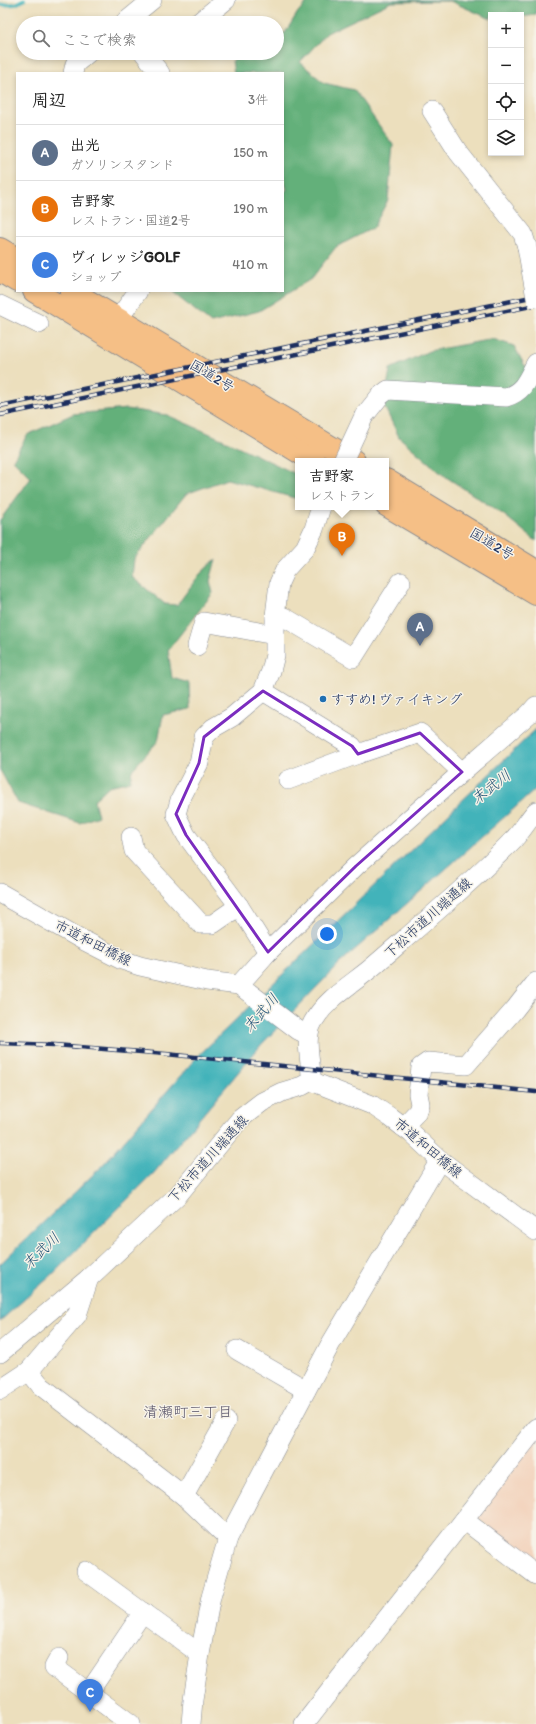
<!DOCTYPE html>
<html lang="ja">
<head>
<meta charset="utf-8">
<style>
	:root { --surface:#fff; --page:#f2f2f2; --text:#222; --muted:#767676; --line:#e0e0e0; --accent:#1a73e8 }
	body { margin:0; font-family:Itim,"Klee One",sans-serif; background:var(--page); color:var(--text) }
	.controls { position:absolute; right:12px; top:12px; display:grid; overflow:hidden; border-radius:0px; box-shadow:0 2px 6px #0003 }
	.controls button { width:36px; height:36px; display:grid; place-items:center; padding:0; border:0; border-bottom:1px solid var(--line); background:var(--surface); color:var(--text); font:20px sans-serif }
	.you { position:absolute; left:327px; top:934px; width:14px; height:14px; margin:-10px; border:3px solid #fff; border-radius:50%; background:#1a73e8; box-shadow:0 0 0 6px #1a73e833 }
	.badge { display:grid; place-items:center; width:26px; height:26px; border-radius:50%; background:var(--accent); color:#fff; font-size:13px; font-weight:700 }
	.pin { position:absolute; translate:-50% -33px; filter:drop-shadow(0 1px 2px #0008) }
	.pin::after { content:''; position:absolute; top:21px; width:14px; height:12px; background:inherit; clip-path:polygon(0 0,100% 0,50% 100%) }
	.popup { position:absolute; left:295px; top:458px; width:94px; height:52px; box-sizing:border-box; display:grid; place-content:center; border-radius:0px; background:var(--surface); filter:drop-shadow(0 1px 3px #0005); font-size:13px; white-space:nowrap; color:var(--muted) }
	.popup b { font-size:15px; color:var(--text) }
	.popup::after { content:''; position:absolute; left:50%; top:100%; margin-left:-8px; border:8px solid transparent; border-top-color:var(--surface) }
	.list { margin:0; padding:0; list-style:none }
	h2 { display:flex; justify-content:space-between; align-items:center; height:52px; margin:0; padding:0 16px; font-size:17px }
	h2 small { font-size:13px; font-weight:400; color:var(--muted) }
	.list li { display:grid; grid-template-columns:26px 1fr auto; gap:12px; align-items:center; box-sizing:border-box; height:56px; padding:0 16px; border-top:1px solid var(--line) }
	.list b { display:block; font-size:15px; white-space:nowrap }
	.list p { margin:0; font-size:13px; white-space:nowrap; color:var(--muted) }
	.list em { font-size:13px; font-style:normal; color:var(--muted) }
	.icon { flex:none; width:22px; height:22px; fill:none; stroke:currentColor; stroke-width:2; stroke-linecap:round; stroke-linejoin:round }
	.map { position:relative; flex:none; width:536px; height:1724px; overflow:hidden }
	.search { position:absolute; background:var(--surface); box-shadow:0 2px 6px #0003; left:16px; top:16px; width:268px; height:44px; display:flex; align-items:center; gap:10px; box-sizing:border-box; padding:0 14px; border-radius:22px; color:var(--muted); font-size:15px }
	.panel { position:absolute; background:var(--surface); box-shadow:0 2px 6px #0003; left:16px; top:72px; width:268px; height:220px; border-radius:0px }
	.map>svg:first-child { display:block }
</style>
</head>
<body>
<div class="map">
<svg width="536" height="1724" viewBox="0 0 536 1724">
	<rect width="100%" height="100%" fill="#f7f3e8"/>
	<filter id="ink" filterUnits="userSpaceOnUse"><feTurbulence type="fractalNoise" baseFrequency=".025" numOctaves="2"/><feDisplacementMap in="SourceGraphic" scale="8" xChannelSelector="R" yChannelSelector="G"/><feConvolveMatrix kernelMatrix="1 2 1 2 8 2 1 2 1" color-interpolation-filters="sRGB"/></filter>
	<filter id="wash" filterUnits="userSpaceOnUse"><feTurbulence type="fractalNoise" baseFrequency=".012" numOctaves="4" result="noise"/><feDisplacementMap in="SourceGraphic" scale="16" xChannelSelector="R" yChannelSelector="G"/><feGaussianBlur stdDeviation="0.9" result="paint"/><feColorMatrix in="noise" values="0 0 0 0 0 0 0 0 0 0 0 0 0 0 0 0 0 1.4 0 .05"/><feComposite in="paint" operator="in"/></filter>
	<g filter="url(#wash)">
		<rect width="100%" height="100%" fill="#ecdfbd"/>
		<!-- built -->
		<path fill="#f3d4be" d="M536 1436V1564L474 1515Z"/>
		<!-- forest -->
		<g fill="#63b07a" stroke="#3f706c">
			<path d="M309 0H536V15L521 17V15H491V19L450 1 391 2 327 33 300 62 324 83 354 90 393 145 388 200 373 228 336 247 311 279 259 311 211 323 173 293V291H283V193L287 190 283 174V73H234L232 61 242 53H277V36L285 33 298 12Z"/>
			<path d="M493 339 514 346 525 366 536 367V541L504 515 443 475 399 437 384 406 390 369 429 351Z"/>
			<path d="M127 409 167 415 231 443 298 475V499L227 479 186 494 134 559 132 577 165 604 177 605 200 574 216 559 210 581 213 593 168 650 172 678 189 683 190 709 163 715 158 741 132 770 130 781 109 786 94 800 98 816 80 823 18 803 0 770V520L31 478 13 460 27 435 73 414Z"/>
		</g>
		<!-- water -->
		<path fill="#43b3ba" stroke="#2f718c" d="M536 729V789L340 963 261 1045 153 1174 53 1274 0 1321V1264L101 1167 195 1059Z"/>
		<g fill="none" stroke-linecap="round" stroke-linejoin="round">
			<!-- stream -->
			<path stroke="#43b3ba" stroke-width="4" d="M0 5 15 4 24 0"/>
		</g>
	</g>
	<g filter="url(#ink)">
		<g fill="none" stroke-linecap="round" stroke-linejoin="round">
			<!-- minor casing -->
			<g stroke="#84878e" stroke-width="20">
				<g id="minor">
					<path d="M124 23 152 0"/>
					<path d="M198 23 226 0"/>
					<path d="M144 53 160 73"/>
					<path d="M73 73 75 64 88 53"/>
					<path d="M432 111 458 152 523 234 527 247"/>
					<path d="M0 305 39 324"/>
					<path d="M110 331 138 291"/>
					<path d="M364 416 380 396 388 390 506 397C524 392 528 378 536 363"/>
					<path d="M275 616 284 617 353 658 401 582"/>
					<path d="M197 646 204 622 275 635"/>
					<path d="M263 691 352 746 358 754"/>
					<path d="M288 780 358 754 420 733 462 772"/>
					<path d="M131 837 134 851 201 924H213L239 906"/>
					<path d="M0 893 81 939 122 960 140 966 207 981 239 985 298 1030 308 1035"/>
					<path d="M268 952 239 906 186 835 176 814 180 800 199 763 204 737 213 728 232 717 263 691 271 671 275 655V616L279 583 285 570 305 548 314 529 321 507"/>
					<path d="M239 985 268 952 356 866 462 772 529 714 536 706"/>
					<path d="M311 1081 372 1105 390 1117 411 1133 440 1160 536 1231"/>
					<path d="M403 1127 418 1111 420 1104 418 1094 421 1067 428 1062 466 1065 515 1009 536 982"/>
					<path d="M237 1350 306 1390"/>
					<path d="M0 1353 89 1278 178 1195 240 1119 262 1102 282 1092 302 1086 311 1081C312 1062 303 1040 313 1022 328 996 355 983 377 963 423 923 471 883 514 839 522 831 528 820 536 811"/>
					<path d="M29 1371 41 1386 184 1496 228 1538"/>
					<path d="M0 1390 29 1371 77 1315 89 1278"/>
					<path d="M184 1496 226 1421"/>
					<path d="M464 1520 536 1575"/>
					<path d="M86 1571 200 1654"/>
					<path d="M59 1658 54 1667 131 1724"/>
					<path d="M89 1692 143 1612"/>
					<path d="M191 1724 193 1700 200 1654 211 1597 228 1538 330 1345 440 1160"/>
					<path d="M304 1724 536 1428"/>
				</g>
			</g>
			<!-- highway casing -->
			<g stroke="#84878e" stroke-width="24">
				<g id="highway">
					<path d="M0 249 17 259"/>
					<path d="M0 271 17 281"/>
					<path d="M34 291 314 461"/>
					<path d="M71 291 354 461"/>
					<path d="M386 480 536 571"/>
					<path d="M386 505 536 594"/>
				</g>
			</g>
			<!-- minor -->
			<use href="#minor" stroke="#fff" stroke-width="19"/>
			<!-- highway -->
			<use href="#highway" stroke="#f5bf86" stroke-width="22"/>
			<!-- rail casing -->
			<g stroke="#1b2f5e" stroke-width="4.5">
				<g id="rail">
					<path d="M0 406 536 296"/>
					<path d="M0 415 536 305"/>
					<path d="M0 1043 55 1045 166 1054 536 1092"/>
				</g>
			</g>
			<!-- rail -->
			<use href="#rail" stroke="#f7f3e8" stroke-width="3" stroke-dasharray="9" stroke-linecap="butt"/>
			<!-- minor-bridge casing -->
			<g stroke="#84878e" stroke-width="20" stroke-linecap="butt">
				<g id="minor-bridge">
					<path d="M527 247 536 298"/>
					<path d="M343 461 364 416"/>
				</g>
			</g>
			<!-- minor-bridge -->
			<use href="#minor-bridge" stroke="#fff" stroke-width="19"/>
		</g>
	</g>
	<!-- marked area -->
	<path fill="none" stroke="#7b2cbf" stroke-width="3" stroke-linejoin="round" d="M263 691 352 746 358 754 420 733 462 772 356 866 268 952 186 835 176 814 199 763 204 737Z"/>
	<!-- markers -->
	<circle fill="#1f6fb2" stroke="#f7f3e8" stroke-width="1.5" cx="323" cy="699" r="4"/>
	<g text-anchor="middle" dominant-baseline="central" stroke-width="3" stroke-linejoin="round" paint-order="stroke">
		<!-- street labels -->
		<g font-size="14" fill="#1b2f5e" stroke="#f7f3e8">
			<text transform="translate(212 376) rotate(31)">国道2号</text>
			<text transform="translate(492 544) rotate(31)">国道2号</text>
			<text transform="translate(428 918) rotate(-42)">下松市道川端通線</text>
			<text transform="translate(93 943) rotate(27)">市道和田橋線</text>
			<text transform="translate(428 1148) rotate(40)">市道和田橋線</text>
			<text transform="translate(208 1159) rotate(-48)">下松市道川端通線</text>
		</g>
		<!-- poi labels -->
		<g font-size="14" fill="#1b2f5e" stroke="#f7f3e8" text-anchor="start">
			<text x="331" y="699">すすめ! ヴァイキング</text>
		</g>
		<!-- water labels -->
		<g font-size="15" font-style="italic" fill="#27577a" stroke="#f7f3e8">
			<text transform="translate(491 787) rotate(-38)">末武川</text>
			<text transform="translate(261 1013) rotate(-49)">末武川</text>
			<text transform="translate(41 1251) rotate(-44)">末武川</text>
		</g>
		<!-- neighbourhood labels -->
		<g font-size="15" fill="#5a556a" stroke="#f7f3e8">
			<text x="188" y="1412">清瀬町三丁目</text>
		</g>
	</g>
</svg>
<div class="controls">
<button>+</button>
<button>−</button>
<button><svg class="icon" aria-label="locate" viewBox="0 0 24 24"><circle cx="12" cy="12" r="6"/><path d="M12 2v4M12 18v4M2 12h4M18 12h4"/></svg></button>
<button><svg class="icon" aria-label="layers" viewBox="0 0 24 24"><path d="M12 4l9 5-9 5-9-5zM3 14l9 5 9-5"/></svg></button>
</div>
<div class="you"></div>
<div class="pin badge" style="left:420px;top:646px;background:#5c6f8a">A</div>
<div class="pin badge" style="left:342px;top:556px;background:#e8710a">B</div>
<div class="popup"><b>吉野家</b>レストラン</div>
<div class="pin badge" style="left:90px;top:1712px;background:#3f7fe0">C</div>
<div class="search"><svg class="icon" aria-label="search" viewBox="0 0 24 24"><circle cx="10" cy="10" r="6"/><path d="M15 15l6 6"/></svg>ここで検索</div>
<section class="panel">
<h2>周辺<small>3件</small></h2>
<ul class="list">
<li><span class="badge" style="background:#5c6f8a">A</span><div><b>出光</b><p>ガソリンスタンド</p></div><em>150 m</em></li>
<li><span class="badge" style="background:#e8710a">B</span><div><b>吉野家</b><p>レストラン · 国道2号</p></div><em>190 m</em></li>
<li><span class="badge" style="background:#3f7fe0">C</span><div><b>ヴィレッジGOLF</b><p>ショップ</p></div><em>410 m</em></li>
</ul>
</section>
</div>
</body>
</html>
